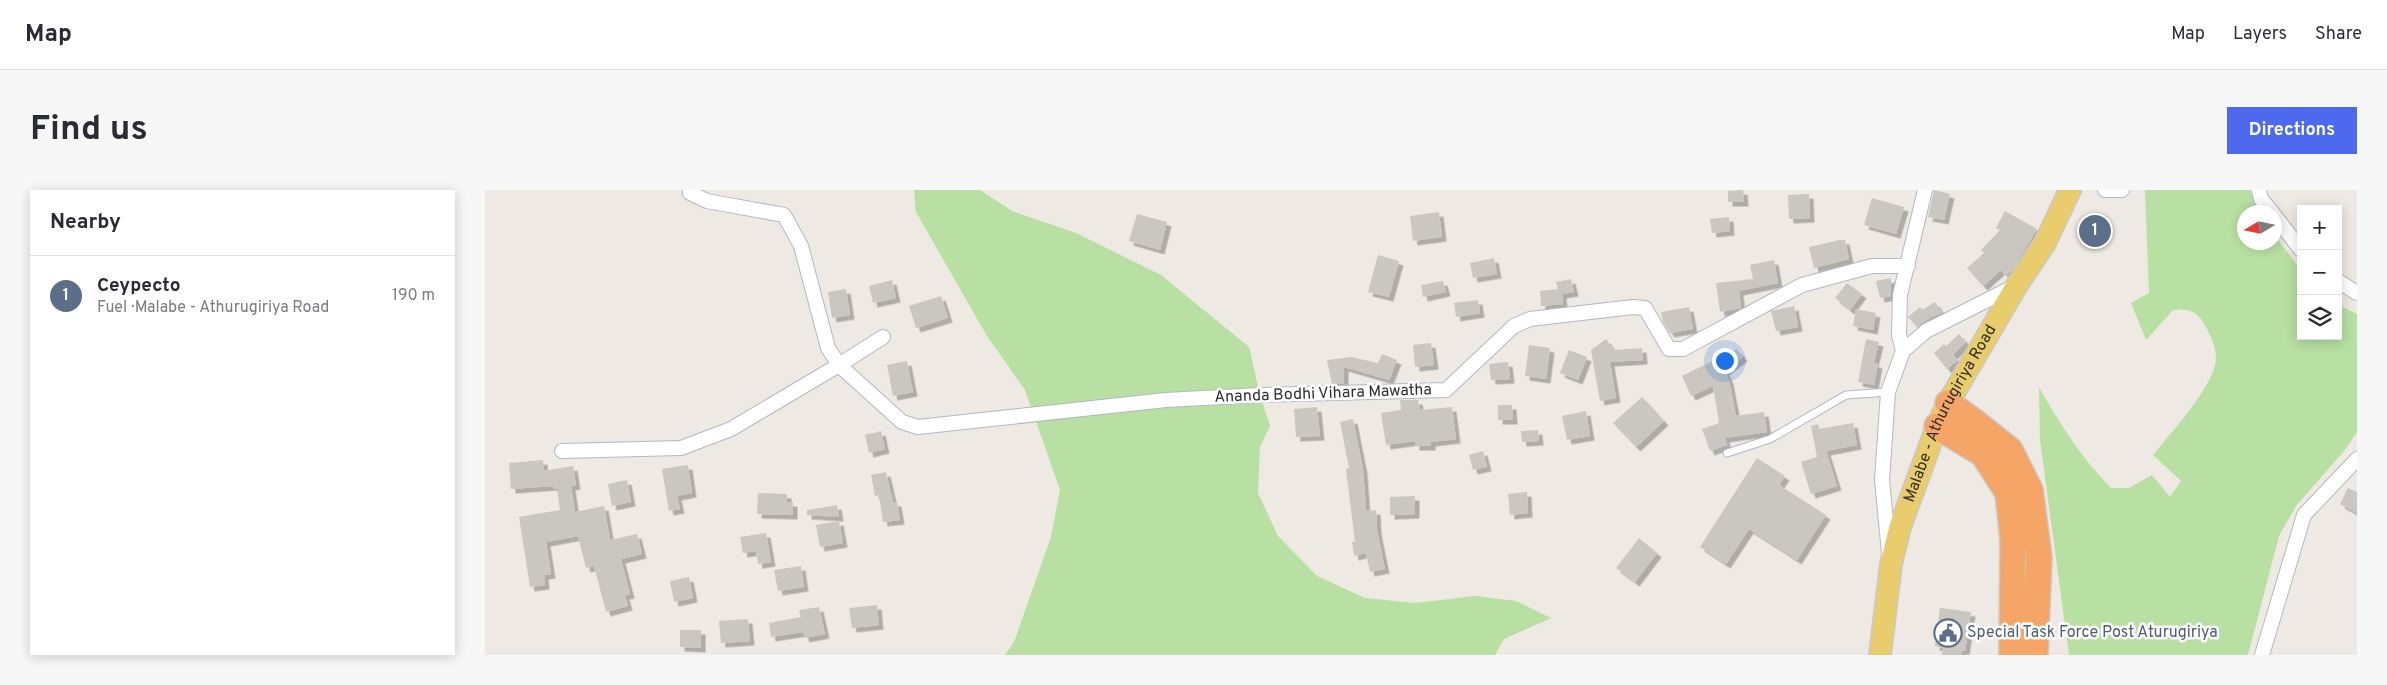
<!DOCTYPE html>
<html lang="en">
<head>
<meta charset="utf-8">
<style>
	:root { --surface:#fff; --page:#f7f7f7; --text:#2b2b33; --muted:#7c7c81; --line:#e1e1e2; --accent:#4d6aef }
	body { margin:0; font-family:Overpass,sans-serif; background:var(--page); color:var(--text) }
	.controls { position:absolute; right:15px; top:15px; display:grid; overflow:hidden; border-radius:0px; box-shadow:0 2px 12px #0003 }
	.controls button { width:45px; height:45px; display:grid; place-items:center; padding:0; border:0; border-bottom:1px solid var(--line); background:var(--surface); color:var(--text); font:25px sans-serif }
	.compass { position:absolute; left:1752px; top:15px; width:45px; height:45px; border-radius:50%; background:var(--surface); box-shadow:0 2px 12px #0003; rotate:260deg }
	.you { position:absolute; left:1239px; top:170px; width:18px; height:18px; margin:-12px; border:4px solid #fff; border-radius:50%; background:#1a73e8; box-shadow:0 0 0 8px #1a73e833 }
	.badge { display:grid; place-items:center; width:32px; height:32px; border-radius:50%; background:var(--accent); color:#fff; font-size:16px; font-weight:700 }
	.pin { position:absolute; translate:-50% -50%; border:2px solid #fff; box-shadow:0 1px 5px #0006 }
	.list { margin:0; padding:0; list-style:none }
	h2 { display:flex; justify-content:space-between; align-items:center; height:65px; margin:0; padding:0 20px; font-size:21px }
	h2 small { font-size:16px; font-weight:400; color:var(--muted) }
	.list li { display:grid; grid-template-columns:32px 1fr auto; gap:15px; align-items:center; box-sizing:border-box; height:80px; padding:0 20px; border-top:1px solid var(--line) }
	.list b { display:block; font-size:19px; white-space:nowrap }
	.list p { margin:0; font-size:16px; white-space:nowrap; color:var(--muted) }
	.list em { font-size:16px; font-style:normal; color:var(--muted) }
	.icon { flex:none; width:28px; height:28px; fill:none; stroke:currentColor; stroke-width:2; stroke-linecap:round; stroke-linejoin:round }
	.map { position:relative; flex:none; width:1872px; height:465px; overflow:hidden; border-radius:0px }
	header { display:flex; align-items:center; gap:30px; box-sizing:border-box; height:70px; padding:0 25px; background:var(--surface); border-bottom:1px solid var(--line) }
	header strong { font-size:24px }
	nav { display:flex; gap:28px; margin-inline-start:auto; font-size:18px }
	.intro { display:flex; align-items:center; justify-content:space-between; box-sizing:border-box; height:120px; padding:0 30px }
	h1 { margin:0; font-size:35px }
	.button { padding:12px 22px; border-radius:0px; background:var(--accent); color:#fff; font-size:18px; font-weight:700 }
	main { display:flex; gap:30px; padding:0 30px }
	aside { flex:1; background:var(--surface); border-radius:0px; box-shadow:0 2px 12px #0003 }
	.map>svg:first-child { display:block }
</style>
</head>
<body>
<header>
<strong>Map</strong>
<nav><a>Map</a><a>Layers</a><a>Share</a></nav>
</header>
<div class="intro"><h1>Find us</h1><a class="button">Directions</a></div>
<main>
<aside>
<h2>Nearby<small></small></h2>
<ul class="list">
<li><span class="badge" style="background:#5c6f8a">1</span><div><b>Ceypecto</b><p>Fuel · Malabe - Athurugiriya Road</p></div><em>190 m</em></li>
</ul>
</aside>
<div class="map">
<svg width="1872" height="465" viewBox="0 0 1872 465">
	<defs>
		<filter id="shadow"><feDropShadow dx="4.5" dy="4.5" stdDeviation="0" flood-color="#0004"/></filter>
	</defs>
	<rect width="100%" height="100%" fill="#eee9e2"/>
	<!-- green -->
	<g fill="#b7e0a2">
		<path d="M429 0H495L527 21 591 43 676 85 764 157 775 205 785 236 775 257 773 303 793 346 832 386 880 408 929 413 991 406 1031 411 1066 428 1019 449 1010 465H520L529 452 566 347 575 300 540 200 502 146 431 22Z"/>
		<path d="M1660 0H1765L1774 22H1760V52H1790V46L1816 80V146H1853V115L1872 124V242L1859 261 1811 316 1794 346 1763 465H1584L1555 250 1554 197C1575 234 1596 268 1626 298H1644L1667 285 1685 307 1696 291 1668 265C1685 244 1730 195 1731 169 1731 157 1726 147 1721 137 1713 121 1704 118 1688 120L1661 150 1646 113 1664 103Z"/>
	</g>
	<!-- building -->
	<g fill="#cac7c0" filter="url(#shadow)">
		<path d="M1258 0 1259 12H1243V1Z"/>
		<path d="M1449 0 1465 4 1459 30 1443 27Z"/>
		<path d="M1324 4 1325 28 1304 29 1303 5Z"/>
		<path d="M1387 8 1419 17 1411 44 1379 35Z"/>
		<path d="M1520 21 1552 39 1528 79 1521 86 1516 80 1498 96 1482 78 1499 63 1496 60 1515 40 1511 38Z"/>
		<path d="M954 22 957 47 928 51 925 26Z"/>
		<path d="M652 24 682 32 675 60 644 51Z"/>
		<path d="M1244 27 1245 41 1227 43 1225 29Z"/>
		<path d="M1355 50H1360L1364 69 1329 78 1324 57Z"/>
		<path d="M893 65 914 71 904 107 883 102Z"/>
		<path d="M1009 68 1012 84 988 88 985 73Z"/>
		<path d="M1289 70 1293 93 1254 101 1256 118 1235 122 1231 93 1268 89 1265 75Z"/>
		<path d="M1406 88V106L1395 108 1391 91Z"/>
		<path d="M1086 89 1089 102 1077 104 1078 114 1056 116 1055 101 1073 99 1071 92Z"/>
		<path d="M407 90 411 108 388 113 384 96Z"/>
		<path d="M958 91 961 102 938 107 936 95Z"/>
		<path d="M1362 93 1377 104 1365 120 1350 108Z"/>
		<path d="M361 99 365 125 347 128 343 102Z"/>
		<path d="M456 106 463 128 431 138 424 116Z"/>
		<path d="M993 110 995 123 971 127 969 113Z"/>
		<path d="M1450 112 1457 123 1446 127 1432 137 1423 127 1435 117 1437 120Z"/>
		<path d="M1309 116 1313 137 1291 141 1286 121Z"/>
		<path d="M1204 117 1208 139 1185 143 1178 132 1176 122Z"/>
		<path d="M1371 119 1391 123 1388 140 1368 136Z"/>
		<path d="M1474 144 1481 152 1468 165 1473 170 1462 179 1449 163 1459 154 1461 156Z"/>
		<path d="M1121 149 1129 160 1157 158 1158 170 1125 172 1131 208 1115 211 1106 160Z"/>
		<path d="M1381 149 1394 152 1389 173 1393 174 1389 195 1373 192Z"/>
		<path d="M946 153 949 175 930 177 928 155Z"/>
		<path d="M1044 155 1065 158 1061 189 1040 186Z"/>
		<path d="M1252 159 1258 167 1240 181 1244 190 1251 226 1279 222 1282 242 1240 248 1242 255 1225 261 1217 239 1234 233 1228 196 1206 206 1197 186Z"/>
		<path d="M1084 160 1102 167 1093 190 1075 183Z"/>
		<path d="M897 164 912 170 904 190 859 177V194H847L842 170 866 167 893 173Z"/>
		<path d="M422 171 428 202 408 206 402 175Z"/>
		<path d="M1023 172 1025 189 1006 190 1004 174Z"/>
		<path d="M1157 207 1179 231 1151 257 1128 233Z"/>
		<path d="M915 210H933L935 220 967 217 971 249 946 252V256H930V251L901 255 896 223 916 220Z"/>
		<path d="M1013 215H1027L1028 230H1013Z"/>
		<path d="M832 217 835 246 811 247 809 219Z"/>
		<path d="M1101 221 1105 246 1082 250 1077 226Z"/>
		<path d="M868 229 878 279 881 321 891 320 892 340 900 379 885 382 881 363 869 366 867 352H870L861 279 864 278 855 232Z"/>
		<path d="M1368 233 1372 255 1341 261 1352 296 1326 304 1316 272 1332 267 1326 236 1333 234 1334 239Z"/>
		<path d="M1053 240 1054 251 1037 252 1036 241Z"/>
		<path d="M396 241 400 259 384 263 380 245Z"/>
		<path d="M998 261 1002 277 988 280 984 265Z"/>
		<path d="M1272 268 1300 286 1294 295 1341 325 1312 370 1264 339 1241 374 1215 357Z"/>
		<path d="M58 270 59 281 88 276 91 295 86 296 90 322 119 316 125 350 152 344 157 364 136 369 145 404 140 405 143 416 121 422 109 376 101 378 93 346 61 352 66 384 59 385 60 395 45 397 34 327 75 320 72 299H69L68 296 26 299 24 273Z"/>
		<path d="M203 275 207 303 192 306 195 319 184 321 177 279Z"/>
		<path d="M401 282 408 312H412L415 330 398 332 394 305 390 306 386 285Z"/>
		<path d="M142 290 146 312 127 316 123 294Z"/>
		<path d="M1863 298 1872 302V323L1855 314Z"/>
		<path d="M1042 302 1043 323 1025 325 1023 304Z"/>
		<path d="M273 303 302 304V312H308V325L272 324Z"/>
		<path d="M930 306V324L905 325V307Z"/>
		<path d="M352 315 354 327 322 325V320Z"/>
		<path d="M354 331 358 353 335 357 331 335Z"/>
		<path d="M281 343 286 372 273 374 271 361 258 363 255 347Z"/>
		<path d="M1154 348 1172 363 1150 392 1131 378Z"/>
		<path d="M316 376 319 397 293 401 289 380Z"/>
		<path d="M204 387 208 408 189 412 185 391Z"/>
		<path d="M392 415 394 435 367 438 364 418Z"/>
		<path d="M334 417 340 444 320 448 318 442 286 447 284 433 316 427 314 420Z"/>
		<path d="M1455 418 1486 422 1480 461 1477 460 1476 465H1457L1458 458 1450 456Z"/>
		<path d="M263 429 265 451 236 453 234 431Z"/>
		<path d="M195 440H216V458L195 457Z"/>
	</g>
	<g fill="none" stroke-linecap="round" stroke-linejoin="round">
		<!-- lane casing -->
		<g stroke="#b5b7c0" stroke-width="9">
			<path id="lane" d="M1242 263 1285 249 1361 205 1403 202"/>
		</g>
		<!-- street casing -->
		<g stroke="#b5b7c0" stroke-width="16">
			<g id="street">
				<path d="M1620 0H1637"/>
				<path d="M1774 0 1776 9 1787 22"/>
				<path d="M1790 26 1816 60"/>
				<path d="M1853 91 1872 103"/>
				<path d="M398 147 354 175 417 232 433 237 681 210 775 205 961 200 1029 136 1045 129 1148 117 1160 118 1184 159H1198L1317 95 1387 76H1423"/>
				<path d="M1418 161 1414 145 1415 105 1440 0"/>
				<path d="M77 261 196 258 246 239 354 175 343 158 316 56 299 25 222 11 205 3V0"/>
				<path d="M1404 363 1397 290 1403 202 1418 161 1441 141 1530 96"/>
				<path d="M1777 465 1819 325 1872 269"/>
			</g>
		</g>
		<!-- primary casing -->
		<g stroke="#c9c9c9" stroke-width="24">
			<g id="primary">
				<path id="s1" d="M1395 465 1406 374 1415 337 1452 236 1463 213 1532 95 1560 53 1585 0"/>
			</g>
		</g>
		<!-- highway casing -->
		<g stroke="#c9c9c9" stroke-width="28">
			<g id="highway">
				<path d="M1463 213 1491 233 1525 260 1545 300 1554 367 1550 465"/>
				<path d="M1452 236 1498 264 1523 303 1528 349 1527 465"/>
			</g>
		</g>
		<!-- lane -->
		<use href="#lane" stroke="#fff" stroke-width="7"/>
		<!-- street -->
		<use href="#street" stroke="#fff" stroke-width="14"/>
		<!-- primary -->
		<use href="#primary" stroke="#e9cd6c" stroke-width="21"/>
		<!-- highway -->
		<use href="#highway" stroke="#f5a566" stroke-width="25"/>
	</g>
	<!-- icons -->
	<defs>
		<g id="civic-ring" transform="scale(1.4375)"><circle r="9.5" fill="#fff" stroke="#5c6f8a" stroke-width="1.5"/><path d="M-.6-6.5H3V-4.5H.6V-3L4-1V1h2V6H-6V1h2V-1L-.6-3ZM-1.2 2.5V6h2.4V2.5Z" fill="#5c6f8a"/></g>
	</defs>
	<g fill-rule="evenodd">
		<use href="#civic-ring" x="1463" y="443"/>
	</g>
	<g text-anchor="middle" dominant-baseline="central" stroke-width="5" stroke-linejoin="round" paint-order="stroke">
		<!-- street labels -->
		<g font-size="16" fill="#2e2e2e" stroke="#fff">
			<text transform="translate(838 204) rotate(-2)">Ananda Bodhi Vihara Mawatha</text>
			<text stroke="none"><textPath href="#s1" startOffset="254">Malabe - Athurugiriya Road</textPath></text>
		</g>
		<!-- service labels -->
		<g font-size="16" fill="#4e5e75" stroke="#fff" text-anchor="start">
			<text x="1482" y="443">Special Task Force Post Aturugiriya</text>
		</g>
	</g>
</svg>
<div class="controls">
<button>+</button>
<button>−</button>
<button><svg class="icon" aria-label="layers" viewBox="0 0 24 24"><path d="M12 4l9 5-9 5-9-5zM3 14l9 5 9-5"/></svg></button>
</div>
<svg class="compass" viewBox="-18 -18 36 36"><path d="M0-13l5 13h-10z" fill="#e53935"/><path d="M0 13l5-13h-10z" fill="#7c7c81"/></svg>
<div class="you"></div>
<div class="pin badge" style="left:1610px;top:41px;background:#5c6f8a">1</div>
</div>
</main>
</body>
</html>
